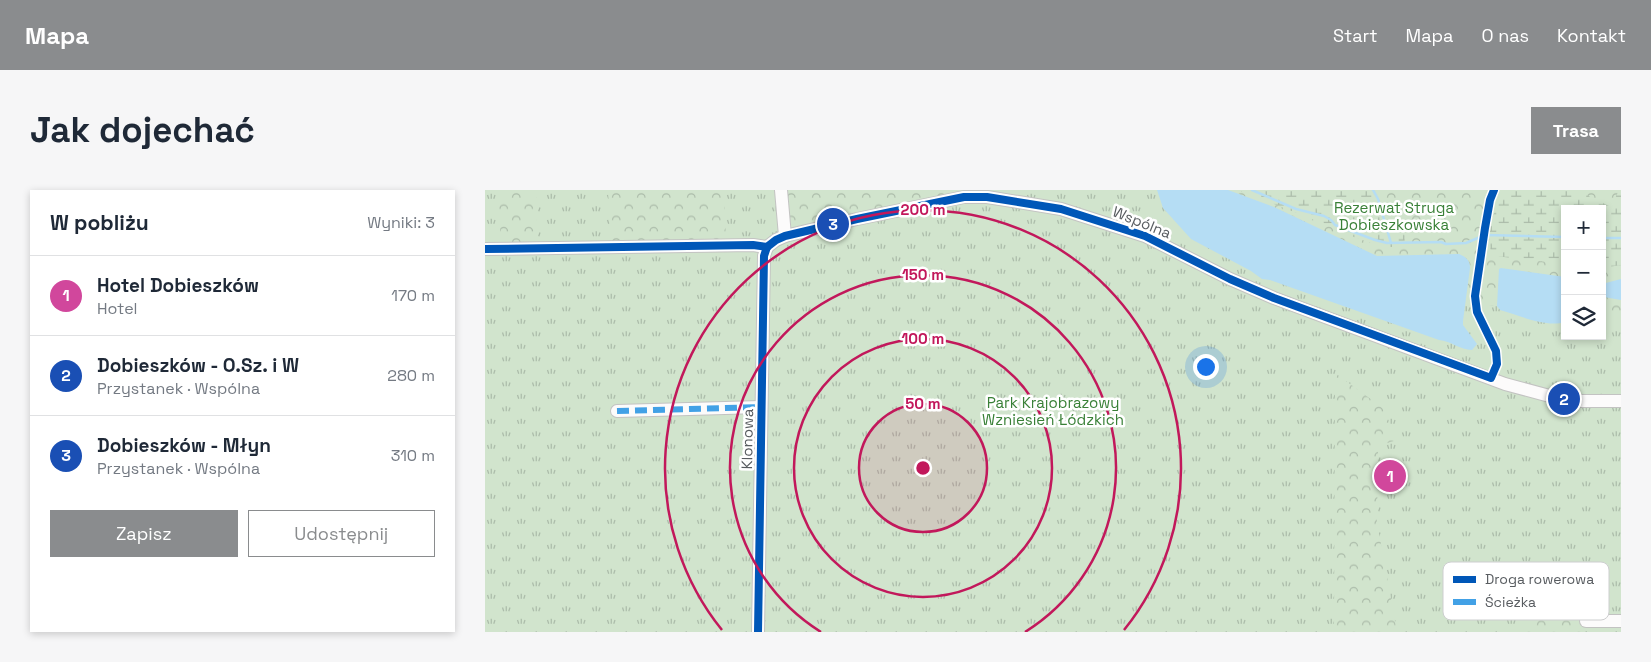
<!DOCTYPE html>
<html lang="pl">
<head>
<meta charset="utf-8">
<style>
	:root { --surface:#fff; --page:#f6f6f7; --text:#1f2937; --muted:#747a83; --line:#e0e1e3; --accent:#8a8c8e }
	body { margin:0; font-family:"Space Grotesk",sans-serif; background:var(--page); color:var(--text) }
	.controls { position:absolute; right:15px; top:15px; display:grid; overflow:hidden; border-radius:0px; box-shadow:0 2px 8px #0003 }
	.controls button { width:45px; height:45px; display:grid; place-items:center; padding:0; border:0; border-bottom:1px solid var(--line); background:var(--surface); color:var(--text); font:25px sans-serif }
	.you { position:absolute; left:720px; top:176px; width:18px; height:18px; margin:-12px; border:4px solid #fff; border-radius:50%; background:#1a73e8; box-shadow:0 0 0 8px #1a73e833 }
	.badge { display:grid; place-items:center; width:32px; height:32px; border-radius:50%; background:var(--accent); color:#fff; font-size:16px; font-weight:700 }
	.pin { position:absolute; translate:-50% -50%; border:2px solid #fff; box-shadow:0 1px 5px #0006 }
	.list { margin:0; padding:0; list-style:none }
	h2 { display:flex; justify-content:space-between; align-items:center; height:65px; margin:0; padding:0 20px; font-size:21px }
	h2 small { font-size:16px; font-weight:400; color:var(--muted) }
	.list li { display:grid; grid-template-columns:32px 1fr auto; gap:15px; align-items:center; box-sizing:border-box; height:80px; padding:0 20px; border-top:1px solid var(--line) }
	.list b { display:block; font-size:19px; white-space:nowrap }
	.list p { margin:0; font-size:16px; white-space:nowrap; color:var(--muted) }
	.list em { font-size:16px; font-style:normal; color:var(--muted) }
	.actions { display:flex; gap:10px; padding:15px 20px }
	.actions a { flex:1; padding:11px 0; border:1px solid var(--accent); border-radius:0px; text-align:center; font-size:18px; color:var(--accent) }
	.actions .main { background:var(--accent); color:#fff }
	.icon { flex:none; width:28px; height:28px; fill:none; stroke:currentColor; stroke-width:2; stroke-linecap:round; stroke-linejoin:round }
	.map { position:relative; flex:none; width:1136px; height:442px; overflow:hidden; border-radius:0px }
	header { display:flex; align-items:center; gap:30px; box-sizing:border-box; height:70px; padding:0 25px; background:var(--accent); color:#fff }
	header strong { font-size:24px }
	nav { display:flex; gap:28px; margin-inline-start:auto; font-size:18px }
	.intro { display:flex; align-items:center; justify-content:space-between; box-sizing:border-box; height:120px; padding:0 30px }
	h1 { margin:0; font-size:35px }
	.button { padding:12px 22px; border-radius:0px; background:var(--accent); color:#fff; font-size:18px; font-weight:700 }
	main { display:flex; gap:30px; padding:0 30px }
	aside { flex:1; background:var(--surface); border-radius:0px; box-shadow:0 2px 8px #0003 }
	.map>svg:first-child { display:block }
</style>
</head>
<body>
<header>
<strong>Mapa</strong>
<nav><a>Start</a><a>Mapa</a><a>O nas</a><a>Kontakt</a></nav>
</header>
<div class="intro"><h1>Jak dojechać</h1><a class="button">Trasa</a></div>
<main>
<aside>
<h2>W pobliżu<small>Wyniki: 3</small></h2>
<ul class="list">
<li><span class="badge" style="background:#d1479c">1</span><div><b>Hotel Dobieszków</b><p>Hotel</p></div><em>170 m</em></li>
<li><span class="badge" style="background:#1a4fb4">2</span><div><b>Dobieszków - O.Sz. i W</b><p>Przystanek · Wspólna</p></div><em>280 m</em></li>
<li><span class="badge" style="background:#1a4fb4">3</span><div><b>Dobieszków - Młyn</b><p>Przystanek · Wspólna</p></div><em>310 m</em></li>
</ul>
<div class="actions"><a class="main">Zapisz</a><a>Udostępnij</a></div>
</aside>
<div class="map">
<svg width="1136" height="442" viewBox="0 0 1136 442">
	<defs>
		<pattern id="grass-tufts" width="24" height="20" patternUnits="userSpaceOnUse" patternTransform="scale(1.25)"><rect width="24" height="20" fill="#d1e4cd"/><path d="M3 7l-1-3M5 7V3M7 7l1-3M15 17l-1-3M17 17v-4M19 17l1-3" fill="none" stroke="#acbcaa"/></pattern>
		<pattern id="forest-crowns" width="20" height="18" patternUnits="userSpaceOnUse" patternTransform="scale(1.25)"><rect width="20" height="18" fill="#d1e4cd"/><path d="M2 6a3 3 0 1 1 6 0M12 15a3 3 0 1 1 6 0" fill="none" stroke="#acbcaa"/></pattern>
		<pattern id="wetland-marsh" width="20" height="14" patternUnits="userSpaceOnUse" patternTransform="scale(1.25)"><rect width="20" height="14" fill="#d1e4cd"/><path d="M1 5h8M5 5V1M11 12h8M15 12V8" fill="none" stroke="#acbcaa"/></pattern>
	</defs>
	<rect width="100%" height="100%" fill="#e8e6e2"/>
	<!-- grass -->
	<path fill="url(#grass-tufts)" fill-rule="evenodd" d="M0 0H1136V442H0ZM1080 19H1117V146H1080Z"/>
	<!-- forest -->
	<g fill="url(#forest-crowns)">
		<path d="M13 0H52V52L16 53Z"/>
		<path d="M123 0H239L241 52H126Z"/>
		<path d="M299 0H541L309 39 304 38Z"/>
		<path d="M743 0H1136V137H1132L1131 123 1117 122V19H1080V87L1015 79 1012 116 980 112 985 78C985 70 981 67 974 64L892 66 789 17Z"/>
		<path d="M850 183 898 218 912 250 893 256 892 332 912 442H849Z"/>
		<path d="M1078 377 1102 402 1099 442H1038L1052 388Z"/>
	</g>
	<!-- wetland -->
	<g fill="url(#wetland-marsh)">
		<path d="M753 0H897L920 46 919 57H897L869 47 842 35Z"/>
		<path d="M1017 0H1091L1124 16 1128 13 1134 0H1136V75L1117 78V19H1080V74L1010 66 1006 63 1003 41Z"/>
	</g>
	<!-- water -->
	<g fill="#b5ddf4">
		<path d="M672 0H743L789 17 892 66 974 64C981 67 985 70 985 78L978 131V135L992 154 987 160C975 160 966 151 954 150L785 90 777 89 766 81 706 49 678 18Z"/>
		<path d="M1016 78 1080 87V132C1061 138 1033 125 1015 120L1012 116 1014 79Z"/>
		<path d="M1136 89V110L1119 107 1117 94Z"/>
	</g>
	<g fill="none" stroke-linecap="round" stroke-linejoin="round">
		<!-- stream -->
		<g stroke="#b5ddf4" stroke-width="2.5">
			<path d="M767 0 811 19 839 26 846 30 850 35 890 50 902 53 956 52 961 54 981 53 1000 45 1080 47"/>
			<path d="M888 0 893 9 906 53"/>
			<path d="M1117 48H1136"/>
		</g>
		<!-- minor casing -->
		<g stroke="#c3c3c2" stroke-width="14">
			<g id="minor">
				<path d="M296 0 300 46"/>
				<path d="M282 57 291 50 300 46 372 29 479 7H502L576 19 660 46 745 89 789 108 1020 194 1072 208 1097 211H1136"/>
				<path d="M0 59 268 55 282 57"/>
				<path d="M132 221 276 217"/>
				<path d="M1101 431H1136"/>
				<path d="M273 442 279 66 282 57"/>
			</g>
		</g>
		<!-- minor -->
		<use href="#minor" stroke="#fcfbfb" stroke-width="12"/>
		<!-- quiet -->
		<path stroke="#42a1e6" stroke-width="6" stroke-dasharray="12 6" stroke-linecap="butt" d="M132 221 276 217"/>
		<!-- cycleway casing -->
		<g stroke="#fff" stroke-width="11">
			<g id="cycleway">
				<path d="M282 57 291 50 300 46 372 29 479 7H502L576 19 660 46 745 89 789 108 1006 188 1012 174 1011 161 992 122 990 106 1000 38 1005 10 1009 0"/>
				<path d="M0 59 268 55 282 57"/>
				<path d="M273 442 279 66 282 57"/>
			</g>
		</g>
		<!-- cycleway -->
		<use href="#cycleway" stroke="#0057b8" stroke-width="8"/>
	</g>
	<!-- distance rings -->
	<circle cx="438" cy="278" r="64" fill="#c2185b" fill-opacity=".12"/>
	<g fill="none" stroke="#c2185b" stroke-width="2.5">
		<circle cx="438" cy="278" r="64"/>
		<circle cx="438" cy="278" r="129"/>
		<path d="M336 442A193 193 0 1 1 540 442"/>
		<path d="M237 440A258 258 0 1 1 639 440"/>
	</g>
	<g text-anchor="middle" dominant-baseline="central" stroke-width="5" stroke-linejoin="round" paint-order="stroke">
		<!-- park labels -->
		<g font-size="15" fill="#398037" stroke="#fff">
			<text x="909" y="17">Rezerwat Struga<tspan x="909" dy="17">Dobieszkowska</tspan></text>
			<text x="568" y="212">Park Krajobrazowy<tspan x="568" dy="17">Wzniesień Łódzkich</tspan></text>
		</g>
		<!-- street labels -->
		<g font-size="15" fill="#585c60" stroke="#fff">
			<text transform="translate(657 32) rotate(22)">Wspólna</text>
			<text transform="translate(262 249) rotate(-89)">Klonowa</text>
		</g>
	</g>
	<!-- legend -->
	<rect x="958" y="372" width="166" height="58" rx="8" fill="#fff" stroke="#cdcecf" stroke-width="1"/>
	<rect x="968" y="386" width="23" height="7" fill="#0057b8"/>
	<rect x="968" y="409" width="23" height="6" fill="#42a1e6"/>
	<g font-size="14" fill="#585c60">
		<text x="1000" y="394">Droga rowerowa</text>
		<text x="1000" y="417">Ścieżka</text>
	</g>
	<circle cx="438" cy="278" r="8" fill="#c2185b" stroke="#fff" stroke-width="2.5"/>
	<g font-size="15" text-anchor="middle" font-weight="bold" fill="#c2185b" stroke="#fff" stroke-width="5" stroke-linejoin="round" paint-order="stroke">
		<text x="438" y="25">200 m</text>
		<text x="438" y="90">150 m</text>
		<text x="438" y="154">100 m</text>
		<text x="438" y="219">50 m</text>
	</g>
</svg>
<div class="controls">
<button>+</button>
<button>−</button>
<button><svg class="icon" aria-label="layers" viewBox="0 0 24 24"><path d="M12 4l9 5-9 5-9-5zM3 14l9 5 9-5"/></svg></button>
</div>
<div class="you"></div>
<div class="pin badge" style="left:905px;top:286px;background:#d1479c">1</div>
<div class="pin badge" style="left:1079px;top:209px;background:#1a4fb4">2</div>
<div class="pin badge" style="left:348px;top:34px;background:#1a4fb4">3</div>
</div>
</main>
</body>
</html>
